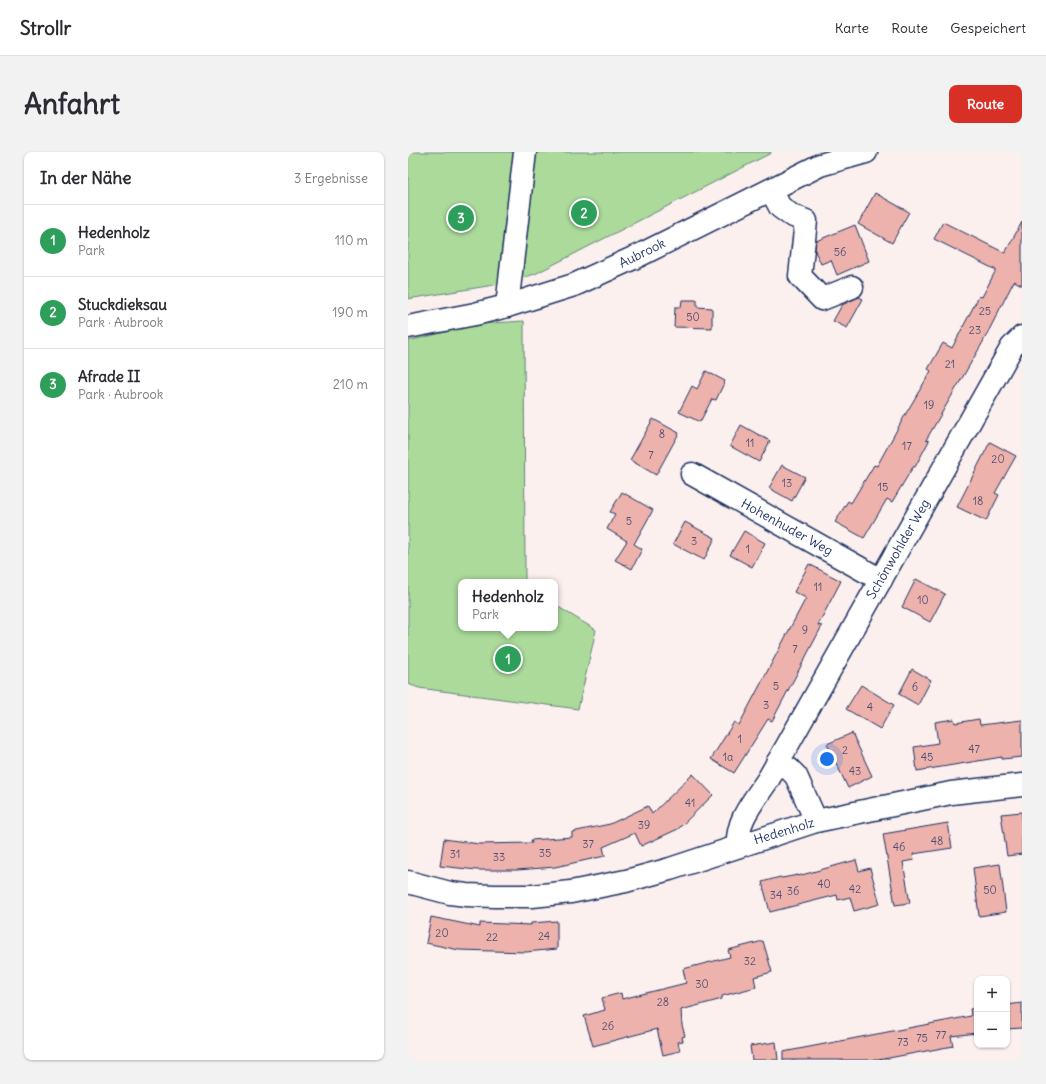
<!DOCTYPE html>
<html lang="de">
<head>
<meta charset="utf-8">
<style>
	:root { --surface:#fff; --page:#f2f2f3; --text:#2b2b33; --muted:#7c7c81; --line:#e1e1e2; --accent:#d93025 }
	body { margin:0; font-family:Delius,sans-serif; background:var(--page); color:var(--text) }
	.controls { position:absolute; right:12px; bottom:12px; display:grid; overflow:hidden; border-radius:8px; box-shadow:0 1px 3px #0004 }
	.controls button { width:36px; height:36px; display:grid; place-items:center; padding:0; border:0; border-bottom:1px solid var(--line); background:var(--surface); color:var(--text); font:20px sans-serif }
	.you { position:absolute; left:419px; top:607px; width:14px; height:14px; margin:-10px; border:3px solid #fff; border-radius:50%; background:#1a73e8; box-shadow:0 0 0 6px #1a73e833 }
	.badge { display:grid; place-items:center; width:26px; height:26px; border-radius:50%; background:var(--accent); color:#fff; font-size:13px; font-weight:700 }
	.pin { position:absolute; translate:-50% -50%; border:2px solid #fff; box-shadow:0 1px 4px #0006 }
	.popup { position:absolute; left:50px; top:427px; width:100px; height:52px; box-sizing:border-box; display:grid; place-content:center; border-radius:8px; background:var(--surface); filter:drop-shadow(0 1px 3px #0005); font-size:13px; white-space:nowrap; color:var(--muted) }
	.popup b { font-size:15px; color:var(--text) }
	.popup::after { content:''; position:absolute; left:50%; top:100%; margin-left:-8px; border:8px solid transparent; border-top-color:var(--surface) }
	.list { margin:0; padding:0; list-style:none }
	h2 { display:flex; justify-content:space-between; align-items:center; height:52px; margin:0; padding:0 16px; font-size:17px }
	h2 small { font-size:13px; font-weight:400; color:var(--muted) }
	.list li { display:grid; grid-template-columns:26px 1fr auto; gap:12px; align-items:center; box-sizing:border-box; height:72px; padding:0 16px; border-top:1px solid var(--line) }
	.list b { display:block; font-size:15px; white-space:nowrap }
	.list p { margin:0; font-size:13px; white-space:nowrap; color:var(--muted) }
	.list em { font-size:13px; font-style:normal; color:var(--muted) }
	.map { position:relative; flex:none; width:614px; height:908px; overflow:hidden; border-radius:8px }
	header { display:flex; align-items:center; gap:24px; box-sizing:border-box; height:56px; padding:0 20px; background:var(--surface); border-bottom:1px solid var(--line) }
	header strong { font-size:19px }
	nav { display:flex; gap:22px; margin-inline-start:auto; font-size:14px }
	.intro { display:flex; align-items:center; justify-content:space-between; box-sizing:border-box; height:96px; padding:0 24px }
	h1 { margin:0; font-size:28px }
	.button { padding:10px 18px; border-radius:8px; background:var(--accent); color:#fff; font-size:14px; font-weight:700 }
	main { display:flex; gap:24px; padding:0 24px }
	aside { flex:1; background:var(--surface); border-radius:8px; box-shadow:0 1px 3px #0004 }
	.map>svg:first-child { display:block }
</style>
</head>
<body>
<header>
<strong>Strollr</strong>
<nav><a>Karte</a><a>Route</a><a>Gespeichert</a></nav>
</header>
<div class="intro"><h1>Anfahrt</h1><a class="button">Route</a></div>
<main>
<aside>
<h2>In der Nähe<small>3 Ergebnisse</small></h2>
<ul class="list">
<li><span class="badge" style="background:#2e9e5b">1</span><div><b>Hedenholz</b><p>Park</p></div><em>110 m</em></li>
<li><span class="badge" style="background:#2e9e5b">2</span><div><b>Stuckdieksau</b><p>Park · Aubrook</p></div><em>190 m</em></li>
<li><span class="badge" style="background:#2e9e5b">3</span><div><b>Afrade II</b><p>Park · Aubrook</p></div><em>210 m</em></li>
</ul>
</aside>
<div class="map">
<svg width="614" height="908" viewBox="0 0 614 908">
	<rect width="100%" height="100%" fill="#fcf0ef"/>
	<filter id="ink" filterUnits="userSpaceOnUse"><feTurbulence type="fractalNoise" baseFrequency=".025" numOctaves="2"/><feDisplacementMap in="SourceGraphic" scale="8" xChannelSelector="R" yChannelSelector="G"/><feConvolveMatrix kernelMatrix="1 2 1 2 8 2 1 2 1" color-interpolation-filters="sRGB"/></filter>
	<g filter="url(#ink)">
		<!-- green -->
		<g fill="#abda9a" stroke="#63847c">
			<path d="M0 0H363V1L127 122 98 131 0 147Z"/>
			<path d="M116 169 117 430H53V476H147V453L188 478 170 557 11 536 0 532V189L71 172Z"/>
		</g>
		<!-- building -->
		<g fill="#eeb2ad" stroke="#1b2f5e">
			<path d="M467 41 501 60 484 91 450 72Z"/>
			<path d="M535 70 597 101 614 70V133L606 129 575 190 518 288 521 289 507 315H505L484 350 479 347 456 386 427 370 440 349 443 351 466 313 469 314 497 263 523 219 520 217 535 191 544 196 571 144 574 145 588 118 526 87Z"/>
			<path d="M447 73 461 109 429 123 423 108 413 112 407 99 408 89Z"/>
			<path d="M451 145 455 147 439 176 425 169 434 153Z"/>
			<path d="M274 148H289V155L304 156V176L266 175 267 155H273Z"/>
			<path d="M298 219 317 229 308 248 304 247 292 270 271 260 284 234 289 237Z"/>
			<path d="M245 267 271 281 248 323 222 308Z"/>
			<path d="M333 273 362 289 351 310 322 294Z"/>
			<path d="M582 290 608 304 587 341 591 343 578 369 549 355Z"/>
			<path d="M374 313 397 325 384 349 361 336Z"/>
			<path d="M214 340 245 358 226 392 234 397 224 417 207 408 219 389 199 377 207 362 202 360Z"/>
			<path d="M277 370 307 386 296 408 265 392Z"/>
			<path d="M336 379 357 391 344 415 322 403Z"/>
			<path d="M401 412 433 429 410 473 414 474 364 569 360 567 326 621 303 607 326 570 331 573 398 446 386 440Z"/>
			<path d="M508 427 537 442 522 470 494 455Z"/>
			<path d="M504 517 523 528 510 553 491 542Z"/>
			<path d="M453 533 486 553 472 577 438 557Z"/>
			<path d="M546 567 547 571 571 567 572 573 614 568V605L594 607V605L509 619 506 595 530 591 527 570Z"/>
			<path d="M444 581 464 624 440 636 419 592Z"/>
			<path d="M285 622 305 643 270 677 233 694 227 681 195 695 197 704 147 715 109 718H69L32 714 36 687 71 692 124 691 123 688 164 685V680L202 672 240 654 244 662Z"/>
			<path d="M614 660V702L599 704 593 662Z"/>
			<path d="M540 671 544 696 505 702 506 708 495 710 502 751 487 753 475 682Z"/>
			<path d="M448 708 451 719 462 716 472 752 446 759 442 745 430 748 429 743 362 760 354 730 372 725 374 726 390 723V724Z"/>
			<path d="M592 712 598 760 571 764 565 716Z"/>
			<path d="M23 765 72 775V771L123 773V771L149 769V797L118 800 51 798 18 791Z"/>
			<path d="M355 789 364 820 346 825 348 835 314 844V847L273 858 274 873 277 884 274 885 275 889 270 890 272 899 255 903 249 877 185 894 176 864 197 858 194 846 213 841 214 847 278 831 275 817 322 805 320 798Z"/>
			<path d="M614 851V876L599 877V853Z"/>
			<path d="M569 856V881L543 884 545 894 470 908H375V900L563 864 562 857Z"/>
			<path d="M368 890 370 908H344L342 894Z"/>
		</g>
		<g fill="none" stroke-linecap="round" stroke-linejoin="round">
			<!-- minor casing -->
			<g stroke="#1b2f5e" stroke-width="25">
				<g id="minor">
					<path d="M363 38 372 55 383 63 398 69 392 124 414 147 444 135"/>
					<path d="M99 154 117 0"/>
					<path d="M0 175 67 162 99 154 166 133 232 103 412 13 458 0"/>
					<path d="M284 322 473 428"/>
					<path d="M369 611 381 617 388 624 408 669"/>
					<path d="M330 694C328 667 347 648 361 626L604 195 614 185"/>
					<path d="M0 730 42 741 59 743 86 744H124L163 740 218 729 262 717 408 669 543 641 614 633"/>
				</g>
			</g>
			<!-- minor -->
			<use href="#minor" stroke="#fff" stroke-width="22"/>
		</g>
	</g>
	<g text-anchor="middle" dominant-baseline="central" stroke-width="3" stroke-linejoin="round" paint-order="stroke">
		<!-- number labels -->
		<g font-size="11" fill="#505072">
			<text x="432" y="100">56</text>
			<text x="577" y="159">25</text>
			<text x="285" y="165">50</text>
			<text x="567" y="178">23</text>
			<text x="542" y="212">21</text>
			<text x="521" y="253">19</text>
			<text x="254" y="282">8</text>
			<text x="342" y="291">11</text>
			<text x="499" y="294">17</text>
			<text x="243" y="303">7</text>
			<text x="590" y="307">20</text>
			<text x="379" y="331">13</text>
			<text x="475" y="335">15</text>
			<text x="570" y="349">18</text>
			<text x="221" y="369">5</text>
			<text x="286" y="389">3</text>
			<text x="340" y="397">1</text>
			<text x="410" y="435">11</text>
			<text x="515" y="448">10</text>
			<text x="397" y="478">9</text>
			<text x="387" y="497">7</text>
			<text x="368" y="534">5</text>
			<text x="507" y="535">6</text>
			<text x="358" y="553">3</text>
			<text x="462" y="555">4</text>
			<text x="332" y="587">1</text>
			<text x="566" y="597">47</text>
			<text x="437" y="598">2</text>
			<text x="320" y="605">1a</text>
			<text x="519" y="605">45</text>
			<text x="447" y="619">43</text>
			<text x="282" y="651">41</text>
			<text x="236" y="673">39</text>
			<text x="529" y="689">48</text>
			<text x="180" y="692">37</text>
			<text x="491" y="695">46</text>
			<text x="137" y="701">35</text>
			<text x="47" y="702">31</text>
			<text x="91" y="705">33</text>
			<text x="416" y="732">40</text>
			<text x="447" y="737">42</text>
			<text x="582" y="738">50</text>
			<text x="385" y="739">36</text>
			<text x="368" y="743">34</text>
			<text x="34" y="781">20</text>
			<text x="136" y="784">24</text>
			<text x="84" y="785">22</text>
			<text x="342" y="809">32</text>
			<text x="294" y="832">30</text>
			<text x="255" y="850">28</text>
			<text x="200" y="874">26</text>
			<text x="533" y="883">77</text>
			<text x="514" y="886">75</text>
			<text x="495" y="890">73</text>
		</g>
		<!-- street labels -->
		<g font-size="13" fill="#1b2f5e" stroke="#fff">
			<text transform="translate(234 101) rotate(-26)">Aubrook</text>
			<text transform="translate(379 375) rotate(29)">Hohenhuder Weg</text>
			<text transform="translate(490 397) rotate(-60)">Schönwohlder Weg</text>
			<text transform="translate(376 679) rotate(-17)">Hedenholz</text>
		</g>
	</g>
</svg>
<div class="controls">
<button>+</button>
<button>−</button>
</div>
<div class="you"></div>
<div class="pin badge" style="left:100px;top:507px;background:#2e9e5b">1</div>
<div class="popup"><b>Hedenholz</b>Park</div>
<div class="pin badge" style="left:176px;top:61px;background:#2e9e5b">2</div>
<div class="pin badge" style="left:53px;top:66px;background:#2e9e5b">3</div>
</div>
</main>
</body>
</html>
